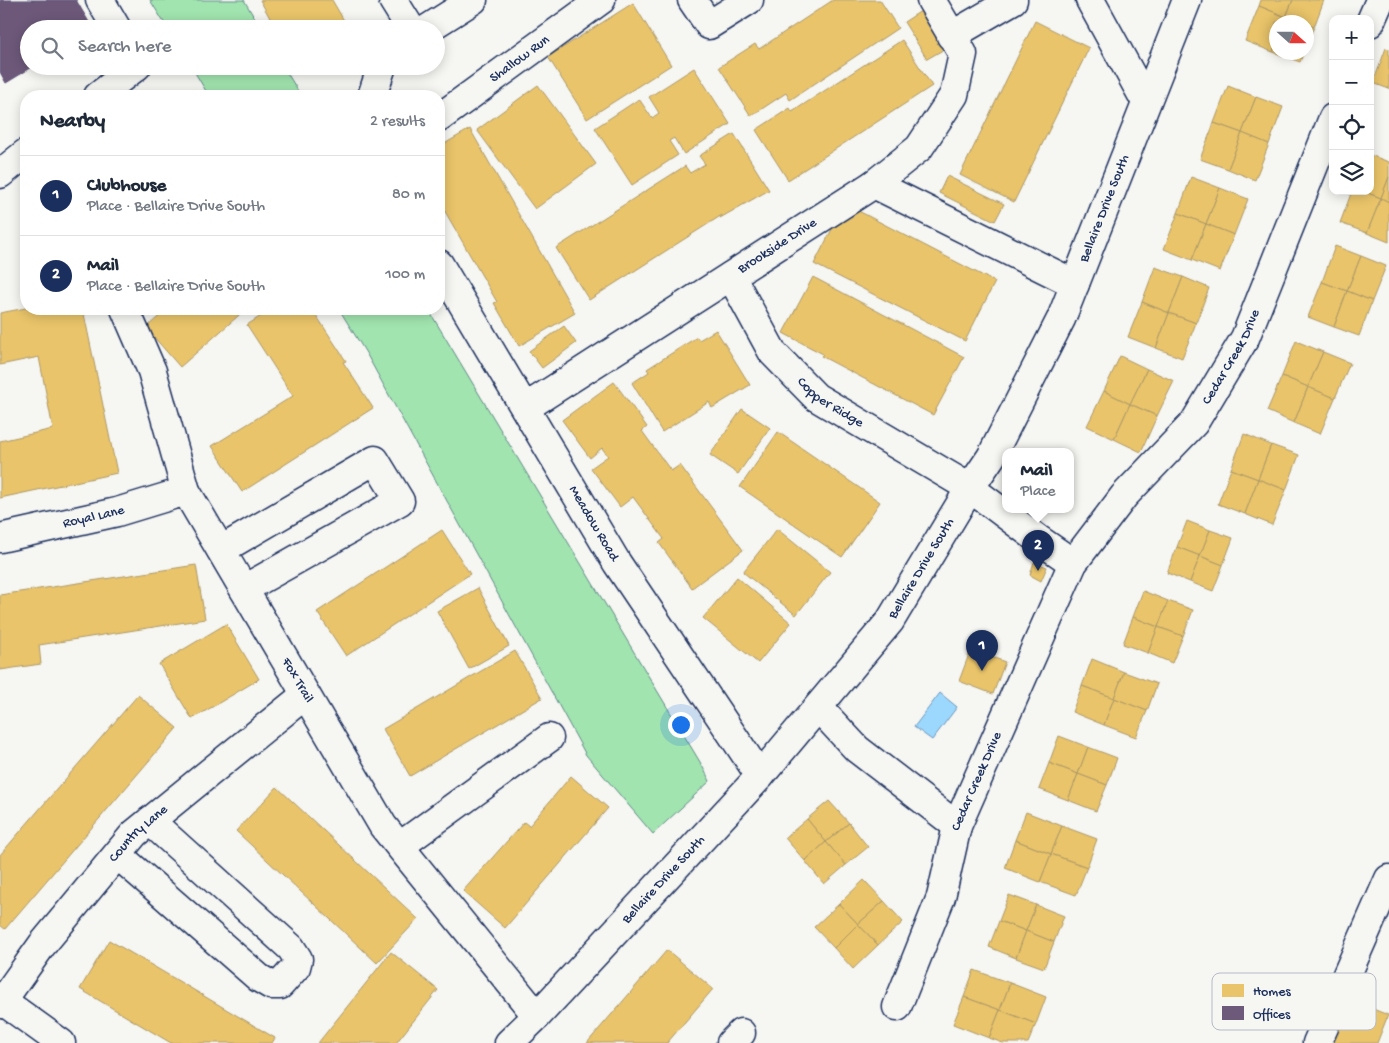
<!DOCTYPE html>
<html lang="en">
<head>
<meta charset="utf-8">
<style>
	:root { --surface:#fff; --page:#f2f2f3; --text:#1f2937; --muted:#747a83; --line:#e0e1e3; --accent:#1b2f5e }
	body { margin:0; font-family:"Gochi Hand",sans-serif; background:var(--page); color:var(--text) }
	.controls { position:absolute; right:15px; top:15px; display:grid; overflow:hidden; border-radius:10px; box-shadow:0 2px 12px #0003 }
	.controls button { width:45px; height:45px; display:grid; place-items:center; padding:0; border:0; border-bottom:1px solid var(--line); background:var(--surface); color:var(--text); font:25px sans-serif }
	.compass { position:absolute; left:1269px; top:15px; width:45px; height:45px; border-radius:50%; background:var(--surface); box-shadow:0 2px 12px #0003; rotate:111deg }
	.you { position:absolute; left:680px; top:724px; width:18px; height:18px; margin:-12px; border:4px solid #fff; border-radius:50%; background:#1a73e8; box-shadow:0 0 0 8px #1a73e833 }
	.badge { display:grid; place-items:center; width:32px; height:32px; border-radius:50%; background:var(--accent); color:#fff; font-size:16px; font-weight:700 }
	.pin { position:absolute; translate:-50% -41px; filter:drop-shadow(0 1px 2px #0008) }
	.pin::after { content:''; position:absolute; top:26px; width:18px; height:15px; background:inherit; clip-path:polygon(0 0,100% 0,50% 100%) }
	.popup { position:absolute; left:1002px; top:448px; width:72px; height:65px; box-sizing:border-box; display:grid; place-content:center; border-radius:10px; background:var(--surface); filter:drop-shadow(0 1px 4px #0005); font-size:16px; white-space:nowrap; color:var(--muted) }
	.popup b { font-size:19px; color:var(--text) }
	.popup::after { content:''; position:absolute; left:50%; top:100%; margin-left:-10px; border:10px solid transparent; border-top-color:var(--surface) }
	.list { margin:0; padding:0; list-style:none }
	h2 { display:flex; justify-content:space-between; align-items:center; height:65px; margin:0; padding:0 20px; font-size:21px }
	h2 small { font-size:16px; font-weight:400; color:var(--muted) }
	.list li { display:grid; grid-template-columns:32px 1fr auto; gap:15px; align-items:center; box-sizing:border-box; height:80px; padding:0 20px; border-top:1px solid var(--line) }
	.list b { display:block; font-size:19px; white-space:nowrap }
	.list p { margin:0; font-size:16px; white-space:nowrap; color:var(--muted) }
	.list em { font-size:16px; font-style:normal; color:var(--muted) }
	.icon { flex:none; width:28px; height:28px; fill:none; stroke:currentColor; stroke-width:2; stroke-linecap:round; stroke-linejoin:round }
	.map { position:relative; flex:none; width:1389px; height:1043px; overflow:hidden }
	.search { position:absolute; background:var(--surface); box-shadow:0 2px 12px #0003; left:20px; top:20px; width:425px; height:55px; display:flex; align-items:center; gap:12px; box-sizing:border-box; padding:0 18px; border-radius:28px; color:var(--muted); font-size:19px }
	.panel { position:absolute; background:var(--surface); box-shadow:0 2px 12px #0003; left:20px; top:90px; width:425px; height:225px; border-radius:20px }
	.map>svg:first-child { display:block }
</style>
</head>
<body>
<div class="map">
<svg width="1389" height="1043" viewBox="0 0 1389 1043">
	<rect width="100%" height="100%" fill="#f6f6f2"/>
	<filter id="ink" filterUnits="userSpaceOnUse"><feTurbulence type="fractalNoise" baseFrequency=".02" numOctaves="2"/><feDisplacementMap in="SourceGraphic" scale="10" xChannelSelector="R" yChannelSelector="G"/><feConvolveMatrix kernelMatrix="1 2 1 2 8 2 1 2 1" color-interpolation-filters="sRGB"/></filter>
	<g filter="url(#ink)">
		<!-- green -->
		<g fill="#a1e4af" stroke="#5e8a86">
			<path d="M150 0H244L261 29H168Z"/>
			<path d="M191 66H283L301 96H209Z"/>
			<path d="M339 309H428L700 762 710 781 653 834 586 755 366 353Z"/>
		</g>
		<!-- water -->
		<path fill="#9cd8fd" stroke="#6894bd" d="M940 693 957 707 932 740 914 727Z"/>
		<!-- homes -->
		<g fill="#e9c46a" stroke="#ab9766">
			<path d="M260 0H332L346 24 337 29H276Z"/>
			<path d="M833 0H880L898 28 790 100 786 93 751 116 719 67 755 44 759 49Z"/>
			<path d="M1261 0H1293L1286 17 1259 6Z"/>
			<path d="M1293 0H1324L1314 27 1306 24V22H1302L1286 17Z"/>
			<path d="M633 3 671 65 587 119 548 57Z"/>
			<path d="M1259 6 1286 17 1284 22H1276V42L1273 52 1245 41Z"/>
			<path d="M924 9 948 47 927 59 904 22Z"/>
			<path d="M1035 21 1089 48 1014 202 960 175Z"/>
			<path d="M1306 24 1314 27 1306 46Z"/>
			<path d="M902 40 932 86 788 180 756 130 790 108 792 112Z"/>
			<path d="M1276 42V52H1304L1300 62 1273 52Z"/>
			<path d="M1386 48 1389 49V89L1373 83Z"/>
			<path d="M694 68 730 124 684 154 674 138 669 141 678 155 632 185 595 128 639 99 652 118 659 113 649 97Z"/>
			<path d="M538 85 596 164 535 209 477 130Z"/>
			<path d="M1228 86 1256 97 1242 133 1214 123Z"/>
			<path d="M1256 97 1283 107 1269 144 1242 133Z"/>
			<path d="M1214 123 1242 133 1228 169 1200 159Z"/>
			<path d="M470 129 575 313 519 346 494 303 497 302 439 201V147Z"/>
			<path d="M1242 133 1269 144 1255 180 1228 169Z"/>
			<path d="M734 134 769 190 720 218 722 215 589 300 556 248 685 166 690 173 705 164 699 156Z"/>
			<path d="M1370 155 1389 162V177L1381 198 1362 191H1370Z"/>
			<path d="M947 176 1004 204 995 221 939 193Z"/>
			<path d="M1191 177 1220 188 1206 224 1178 213Z"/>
			<path d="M1389 177V202L1381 198Z"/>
			<path d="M1220 188 1248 199 1234 235 1206 224Z"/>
			<path d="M1352 191H1362L1381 198 1367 233 1340 223Z"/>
			<path d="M1381 198 1389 202V242L1367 233Z"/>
			<path d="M845 204 995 282 965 341 814 264Z"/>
			<path d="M1178 213 1206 224 1192 260 1164 249Z"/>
			<path d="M1206 224 1234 235 1220 271 1192 260Z"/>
			<path d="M1335 246 1361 256 1347 291 1322 282Z"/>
			<path d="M1361 256 1386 266 1372 301 1347 291Z"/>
			<path d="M1155 267 1183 277 1169 313 1142 302Z"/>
			<path d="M813 277 964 357 933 415 821 356 823 354 783 333Z"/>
			<path d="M1183 277 1209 288 1196 323 1169 313Z"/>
			<path d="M1322 282 1347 291 1334 327 1308 317Z"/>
			<path d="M1347 291 1372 301 1359 336 1334 327Z"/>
			<path d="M1142 302 1169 313 1156 348 1128 337Z"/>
			<path d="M26 308 83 309 117 473 0 498V441L53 429 39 357 0 365V313Z"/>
			<path d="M167 309H246L180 367 146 328Z"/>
			<path d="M272 309H312L346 361 343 362 373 408 242 492 212 446 293 396 247 325Z"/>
			<path d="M1169 313 1196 323 1182 358 1156 348Z"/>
			<path d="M564 326 576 343 542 368 529 351Z"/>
			<path d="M716 330 750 385 712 408 709 402 662 432 632 383 649 372 647 369 697 337 699 340Z"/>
			<path d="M1296 341 1323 352 1308 387 1282 376Z"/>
			<path d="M1323 352 1350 363 1335 398 1308 387Z"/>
			<path d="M1120 356 1147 369 1130 404 1104 391Z"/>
			<path d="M1147 369 1174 381 1157 416 1130 404Z"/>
			<path d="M1282 376 1308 387 1294 423 1267 411Z"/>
			<path d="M614 382 647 427 642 431 671 471 680 465 743 550 692 588 659 543 664 539 633 497 620 507 591 468 608 456 602 448 590 458 562 420Z"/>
			<path d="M1308 387 1335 398 1320 434 1294 423Z"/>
			<path d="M1104 391 1130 404 1114 439 1087 426Z"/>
			<path d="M1130 404 1157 416 1141 452 1114 439Z"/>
			<path d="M742 409 770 428 738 474 710 455Z"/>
			<path d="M778 432 880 502 842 557 740 487Z"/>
			<path d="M1244 434 1271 445 1258 479 1231 469Z"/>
			<path d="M1271 445 1299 455 1286 490 1258 479Z"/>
			<path d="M1231 469 1258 479 1245 514 1218 504Z"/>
			<path d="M1258 479 1286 490 1272 525 1245 514Z"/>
			<path d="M1187 521 1210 530 1200 556 1177 547Z"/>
			<path d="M777 529 830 572 796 615 743 572Z"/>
			<path d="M442 530 470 574 346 656 317 612Z"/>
			<path d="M1210 530 1233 538 1223 565 1200 556Z"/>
			<path d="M1177 547 1200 556 1190 582 1167 573Z"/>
			<path d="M1200 556 1223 565 1213 591 1190 582Z"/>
			<path d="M1034 562 1047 567 1041 581 1030 575Z"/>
			<path d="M196 565 205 619 39 645 41 664 0 670V595Z"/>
			<path d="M737 577 791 623 758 663 703 618Z"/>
			<path d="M478 588 509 646 469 669 437 611Z"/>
			<path d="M1143 591 1168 601 1158 627 1133 617Z"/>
			<path d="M1168 601 1193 610 1183 636 1158 627Z"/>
			<path d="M1133 617 1158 627 1148 653 1123 644Z"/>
			<path d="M226 624 259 679 192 719 159 664Z"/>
			<path d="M1158 627 1183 636 1172 663 1148 653Z"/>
			<path d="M971 649 1005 662 993 694 959 681Z"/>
			<path d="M515 651 542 698 410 776 383 729Z"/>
			<path d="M1092 659 1124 672 1114 698 1082 686Z"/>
			<path d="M1124 672 1157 684 1147 711 1114 698Z"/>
			<path d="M1082 686 1114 698 1104 725 1072 712Z"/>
			<path d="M138 695 177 728 5 929 0 925V855Z"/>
			<path d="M1114 698 1147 711 1136 737 1104 725Z"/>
			<path d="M1059 736 1088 747 1078 774 1049 763Z"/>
			<path d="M1088 747 1117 758 1107 785 1078 774Z"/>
			<path d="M1049 763 1078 774 1068 800 1039 789Z"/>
			<path d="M1078 774 1107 785 1096 811 1068 800Z"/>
			<path d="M571 776 608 808 505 928 463 891 524 822 529 826Z"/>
			<path d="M277 787 418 919 377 963 236 831Z"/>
			<path d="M829 801 849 823 826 842 807 819Z"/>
			<path d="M1026 812 1062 826 1051 854 1015 840Z"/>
			<path d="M807 819 826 842 805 861 785 838Z"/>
			<path d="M849 823 868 847 846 865 826 842Z"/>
			<path d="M1062 826 1097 839 1087 867 1051 854Z"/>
			<path d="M1015 840 1051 854 1040 882 1005 868Z"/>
			<path d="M826 842 846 865 824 884 805 861Z"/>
			<path d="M1051 854 1087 867 1076 895 1040 882Z"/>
			<path d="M864 880 884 901 858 924 839 904Z"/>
			<path d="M1009 895 1036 905 1026 931 999 921Z"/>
			<path d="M884 901 903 922 878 945 858 924Z"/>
			<path d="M839 904 858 924 834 948 814 927Z"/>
			<path d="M1036 905 1064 916 1054 942 1026 931Z"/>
			<path d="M999 921 1026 931 1016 958 989 947Z"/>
			<path d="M858 924 878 945 853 969 834 948Z"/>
			<path d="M1026 931 1054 942 1044 968 1016 958Z"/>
			<path d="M109 940 275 1038 272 1043H171L80 989Z"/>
			<path d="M667 950 713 989 667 1043H587Z"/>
			<path d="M391 952 438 990 396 1043H318Z"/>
			<path d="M974 970 1010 983 1000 1010 964 997Z"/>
			<path d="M1010 983 1046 997 1036 1024 1000 1010Z"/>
			<path d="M964 997 1000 1010 989 1038 953 1024Z"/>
			<path d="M1350 1000 1388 1015 1377 1043H1333Z"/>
			<path d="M1000 1010 1036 1024 1028 1043H1003L989 1038Z"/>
		</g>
		<!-- offices -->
		<path fill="#6d597a" stroke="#544c72" d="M0 0H76L93 29H29V66H34L6 83 0 72Z"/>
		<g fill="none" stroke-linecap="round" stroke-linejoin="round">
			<!-- minor casing -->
			<g stroke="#1b2f5e" stroke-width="31">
				<g id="minor">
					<path d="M100 0 117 29"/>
					<path d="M393 0 411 29"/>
					<path d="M692 0 709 25 749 0"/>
					<path d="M1090 0 1146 102"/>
					<path d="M1370 23 1380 0"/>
					<path d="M427 29 473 0"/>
					<path d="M951 36 1013 0"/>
					<path d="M98 96 137 66"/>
					<path d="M372 96 382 66"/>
					<path id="s1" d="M439 118 601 0"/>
					<path d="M0 174 26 153"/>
					<path d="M874 184 1075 284"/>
					<path id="s2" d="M439 264 617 563 760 776"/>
					<path id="s3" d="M731 276 773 353 816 397 970 488 1038 539 1073 563"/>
					<path id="s4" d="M125 309 152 371 186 491 383 826 537 1016"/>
					<path id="s5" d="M525 408 874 184 919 148 954 95 963 54 931 0"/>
					<path id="s6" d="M0 538 117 512 186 491"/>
					<path d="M221 550 375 460 400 501 244 589"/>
					<path d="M818 707 857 749 957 826"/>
					<path d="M400 846 549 738"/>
					<path d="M118 855 259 978 271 985H280L296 967 298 959 291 948 150 821"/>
					<path d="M0 999 61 1043"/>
					<path id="s7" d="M0 1004 42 945 134 834 305 695"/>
					<path id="s8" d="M897 1007 941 897 957 826 1073 563 1124 496 1194 423 1245 338 1333 118"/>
					<path id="s9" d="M509 1043 537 1016 760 776 890 621 970 488 991 457 1061 319 1187 0"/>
					<path d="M731 1043 741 1033"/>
					<path d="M1317 1043 1389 879"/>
				</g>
			</g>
			<!-- minor -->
			<use href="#minor" stroke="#f6f6f2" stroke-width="28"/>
		</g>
	</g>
	<g text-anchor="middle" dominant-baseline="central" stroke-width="5" stroke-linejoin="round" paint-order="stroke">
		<!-- street labels -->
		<g font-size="14" fill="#1b2f5e" stroke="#f6f6f2">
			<text stroke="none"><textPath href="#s1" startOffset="100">Shallow Run</textPath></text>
			<text stroke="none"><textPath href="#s9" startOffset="1035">Bellaire Drive South</textPath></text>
			<text stroke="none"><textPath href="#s5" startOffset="300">Brookside Drive</textPath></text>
			<text stroke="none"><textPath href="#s8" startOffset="740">Cedar Creek Drive</textPath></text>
			<text stroke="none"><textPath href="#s3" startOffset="164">Copper Ridge</textPath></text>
			<text stroke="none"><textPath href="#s6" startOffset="96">Royal Lane</textPath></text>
			<text stroke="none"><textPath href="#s2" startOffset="302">Meadow Road</textPath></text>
			<text stroke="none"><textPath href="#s9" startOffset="630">Bellaire Drive South</textPath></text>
			<text stroke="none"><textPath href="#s4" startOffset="412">Fox Trail</textPath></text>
			<text stroke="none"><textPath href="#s8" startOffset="240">Cedar Creek Drive</textPath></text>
			<text stroke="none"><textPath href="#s7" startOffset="220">Country Lane</textPath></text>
			<text stroke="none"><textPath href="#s9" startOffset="225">Bellaire Drive South</textPath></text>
		</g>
	</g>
	<!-- legend -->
	<rect x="1212" y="973" width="164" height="57" rx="8" fill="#f6f6f2" stroke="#b4bac6" stroke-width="1"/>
	<rect x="1222" y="984" width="22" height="13" fill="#e9c46a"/>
	<rect x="1222" y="1006" width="22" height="14" fill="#6d597a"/>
	<g font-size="14" fill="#1b2f5e">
		<text x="1253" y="995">Homes</text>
		<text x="1253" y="1018">Offices</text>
	</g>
</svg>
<div class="controls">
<button>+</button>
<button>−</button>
<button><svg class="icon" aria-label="locate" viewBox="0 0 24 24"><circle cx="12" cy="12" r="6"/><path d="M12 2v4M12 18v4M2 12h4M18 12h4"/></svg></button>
<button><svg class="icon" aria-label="layers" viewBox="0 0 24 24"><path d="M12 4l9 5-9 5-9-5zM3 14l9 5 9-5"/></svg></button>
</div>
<svg class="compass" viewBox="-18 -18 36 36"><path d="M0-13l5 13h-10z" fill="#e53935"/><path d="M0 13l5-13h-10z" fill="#747a83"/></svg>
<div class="you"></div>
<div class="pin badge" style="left:982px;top:671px">1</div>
<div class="pin badge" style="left:1038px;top:571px">2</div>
<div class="popup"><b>Mail</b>Place</div>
<div class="search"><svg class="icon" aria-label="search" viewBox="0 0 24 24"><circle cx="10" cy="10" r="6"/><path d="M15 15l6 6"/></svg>Search here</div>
<section class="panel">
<h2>Nearby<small>2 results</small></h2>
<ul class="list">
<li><span class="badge">1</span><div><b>Clubhouse</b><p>Place · Bellaire Drive South</p></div><em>80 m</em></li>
<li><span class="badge">2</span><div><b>Mail</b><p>Place · Bellaire Drive South</p></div><em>100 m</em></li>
</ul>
</section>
</div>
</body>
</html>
